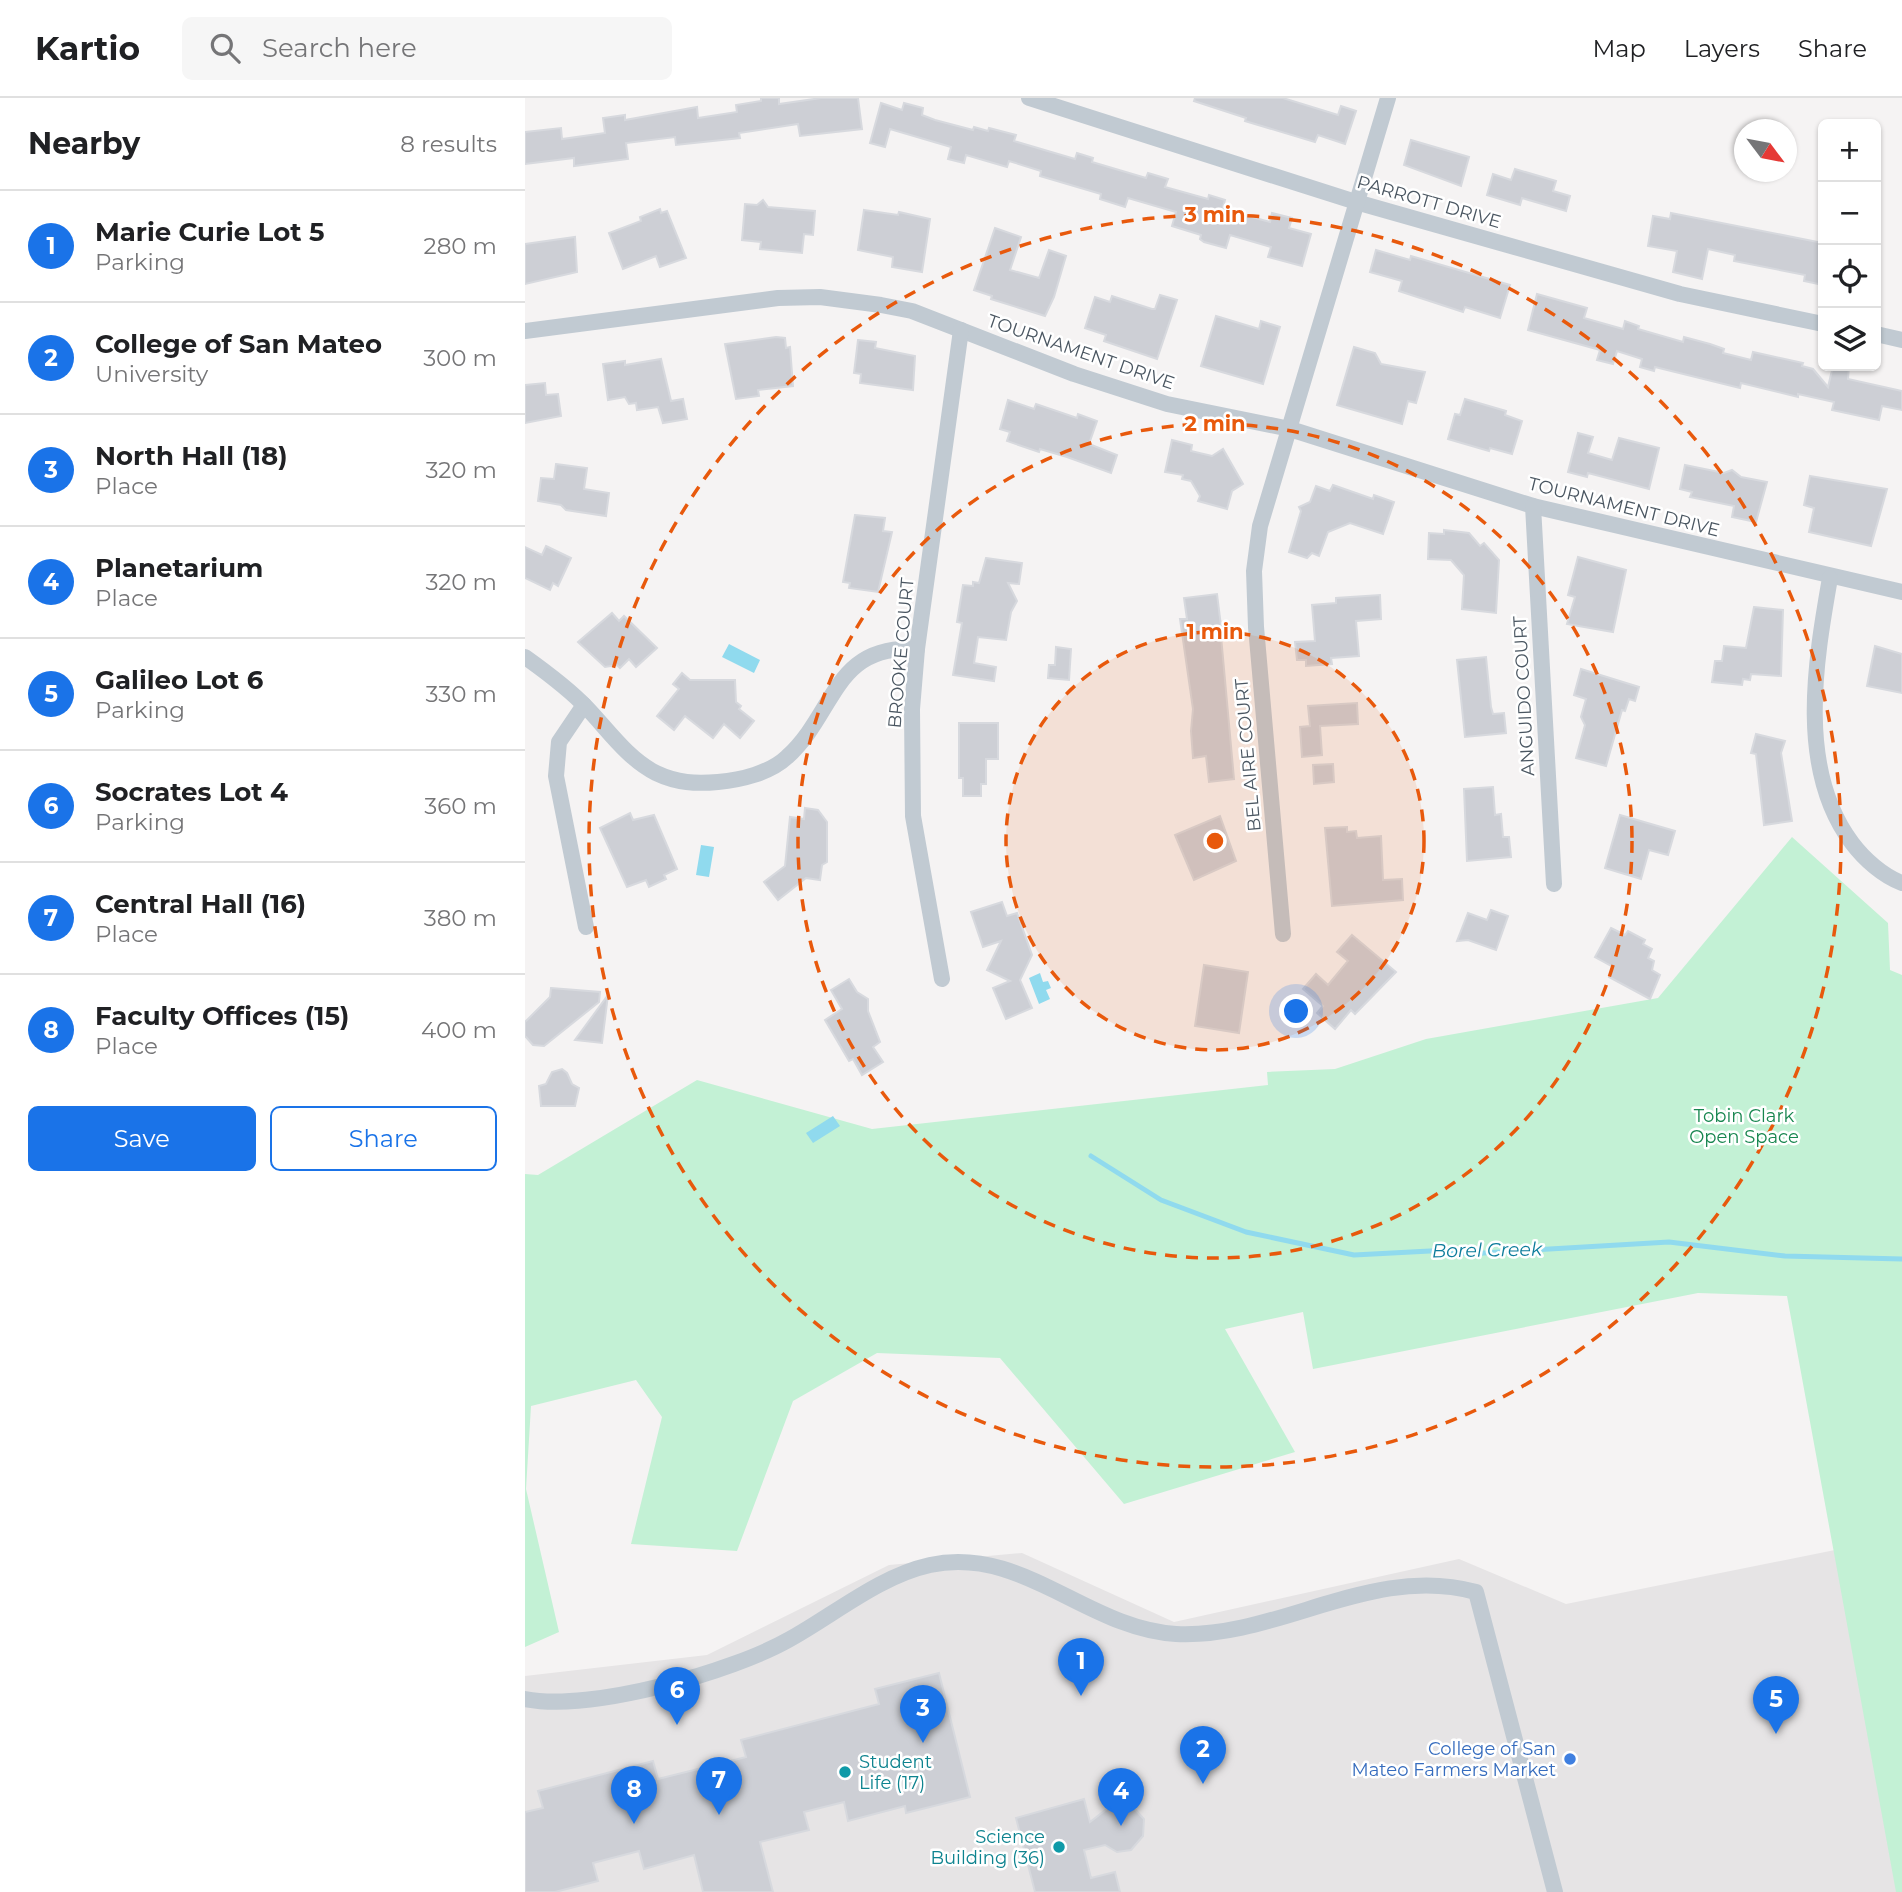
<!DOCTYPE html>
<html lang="en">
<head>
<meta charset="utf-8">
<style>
	:root { --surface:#fff; --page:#f6f6f6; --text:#202124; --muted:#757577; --line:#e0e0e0; --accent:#1a73e8 }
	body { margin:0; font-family:Montserrat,sans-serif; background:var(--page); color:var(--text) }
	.controls { position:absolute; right:21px; top:21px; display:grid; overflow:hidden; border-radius:10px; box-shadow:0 2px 5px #0004 }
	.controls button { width:63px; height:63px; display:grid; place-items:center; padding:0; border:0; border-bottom:2px solid var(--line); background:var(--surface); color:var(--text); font:35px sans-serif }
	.compass { position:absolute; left:1209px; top:21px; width:63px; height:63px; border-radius:50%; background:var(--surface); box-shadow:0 2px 5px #0004; rotate:122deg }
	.you { position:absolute; left:772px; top:914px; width:24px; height:24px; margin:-18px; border:5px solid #fff; border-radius:50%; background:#1a73e8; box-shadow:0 0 0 10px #1a73e833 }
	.badge { display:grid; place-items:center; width:46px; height:46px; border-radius:50%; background:var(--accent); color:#fff; font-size:23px; font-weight:700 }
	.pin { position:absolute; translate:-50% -58px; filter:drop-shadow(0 2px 4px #0008) }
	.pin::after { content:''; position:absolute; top:37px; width:24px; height:21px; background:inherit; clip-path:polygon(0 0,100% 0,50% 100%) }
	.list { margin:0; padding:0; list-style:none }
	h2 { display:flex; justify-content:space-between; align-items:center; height:91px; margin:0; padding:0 28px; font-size:30px }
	h2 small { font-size:23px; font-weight:400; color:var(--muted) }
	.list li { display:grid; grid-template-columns:46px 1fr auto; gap:21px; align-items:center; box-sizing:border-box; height:112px; padding:0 28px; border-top:2px solid var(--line) }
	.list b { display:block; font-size:26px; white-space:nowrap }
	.list p { margin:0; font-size:23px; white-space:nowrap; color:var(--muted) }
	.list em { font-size:23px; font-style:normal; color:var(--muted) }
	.actions { display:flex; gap:14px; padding:21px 28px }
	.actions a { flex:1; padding:16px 0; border:2px solid var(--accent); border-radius:10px; text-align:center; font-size:24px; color:var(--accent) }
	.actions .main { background:var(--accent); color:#fff }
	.icon { flex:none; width:38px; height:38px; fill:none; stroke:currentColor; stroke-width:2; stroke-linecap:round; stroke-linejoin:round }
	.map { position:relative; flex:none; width:1377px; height:1794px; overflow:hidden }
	header { display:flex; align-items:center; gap:42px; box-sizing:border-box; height:98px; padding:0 35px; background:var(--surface); border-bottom:2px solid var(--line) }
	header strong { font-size:33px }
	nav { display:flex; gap:38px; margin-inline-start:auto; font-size:24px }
	.search { width:490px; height:63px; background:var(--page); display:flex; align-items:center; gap:18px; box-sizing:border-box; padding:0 24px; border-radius:10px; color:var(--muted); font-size:26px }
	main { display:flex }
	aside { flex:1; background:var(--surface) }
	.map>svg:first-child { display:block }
</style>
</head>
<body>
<header>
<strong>Kartio</strong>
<div class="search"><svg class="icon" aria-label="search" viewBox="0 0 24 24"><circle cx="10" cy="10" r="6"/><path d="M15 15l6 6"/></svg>Search here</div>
<nav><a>Map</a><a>Layers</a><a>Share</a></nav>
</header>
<main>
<aside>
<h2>Nearby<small>8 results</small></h2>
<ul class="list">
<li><span class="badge">1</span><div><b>Marie Curie Lot 5</b><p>Parking</p></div><em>280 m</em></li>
<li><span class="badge">2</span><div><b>College of San Mateo</b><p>University</p></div><em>300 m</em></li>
<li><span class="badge">3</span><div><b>North Hall (18)</b><p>Place</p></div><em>320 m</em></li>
<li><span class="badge">4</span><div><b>Planetarium</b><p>Place</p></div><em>320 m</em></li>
<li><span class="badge">5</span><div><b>Galileo Lot 6</b><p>Parking</p></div><em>330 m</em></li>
<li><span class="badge">6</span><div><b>Socrates Lot 4</b><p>Parking</p></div><em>360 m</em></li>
<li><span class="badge">7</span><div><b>Central Hall (16)</b><p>Place</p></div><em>380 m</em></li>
<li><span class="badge">8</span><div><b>Faculty Offices (15)</b><p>Place</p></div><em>400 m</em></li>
</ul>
<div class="actions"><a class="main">Save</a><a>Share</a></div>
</aside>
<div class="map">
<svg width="1377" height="1794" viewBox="0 0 1377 1794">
	<rect width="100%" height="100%" fill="#f5f3f3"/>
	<!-- education -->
	<path fill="#e6e4e5" d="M1310 1452 1376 1794H0V1578L182 1557 364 1467 497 1455 649 1524 934 1461 1041 1506Z"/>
	<!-- green -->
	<path fill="#c3f1d5" d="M1267 739 1363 825 1365 872 1377 877V1794H1371L1262 1198 1173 1195 788 1271 778 1214 700 1231 770 1354 599 1406 475 1260 352 1255 268 1303 212 1453 106 1446 137 1319 111 1282 6 1308 1 1391 34 1534 0 1549V1076L13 1077 172 982 347 1031 743 987 742 974 810 971 901 941 1133 900Z"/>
	<!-- water -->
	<g fill="#90daee">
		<path d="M204 546 235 562 229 575 197 559Z"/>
		<path d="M176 747 189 749 184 779 171 777Z"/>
		<path d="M515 875 518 884 523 883 526 890 521 892 525 901 514 906 504 880Z"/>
		<path d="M308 1018 315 1028 288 1045 281 1035Z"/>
	</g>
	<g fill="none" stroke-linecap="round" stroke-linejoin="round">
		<!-- stream -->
		<path stroke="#90daee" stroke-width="5" d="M566 1058 636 1102 721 1134 829 1157 924 1152 942 1156 1144 1144 1260 1158 1377 1161"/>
	</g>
	<!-- building -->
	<g fill="#cdcfd5" stroke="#d7d9de" stroke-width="2">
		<path d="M236 0H254V6L296 0H333L337 31 275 38 273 26 214 35 215 40 151 47 150 39 101 45 103 61 49 68V60L0 66V34L36 30 37 41 80 35 78 20 100 17V22L172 9 173 20 212 14 211 7 236 3Z"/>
		<path d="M670 0H758L813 17 816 8 831 13 820 46 793 37 790 44 720 23 721 20 669 3Z"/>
		<path d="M356 5 377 12 379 5 398 10 397 17 410 22 448 32 449 29 463 33 464 30 491 37 489 43 550 61 552 55 568 60 567 64 621 80 623 75 643 81 640 89 683 101 684 97 700 102 698 109 712 115 745 124 747 115 767 120 764 130 786 136 777 168 743 159 746 149 705 137 701 150 679 144 675 141 676 137 647 128 651 114 603 100 600 109 575 101 576 96 515 78 516 73 484 63 482 69 441 57 439 65 423 61 426 49 365 31 360 49 345 45Z"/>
		<path d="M886 42 944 59 936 88 879 67Z"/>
		<path d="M990 71 1031 83 1028 93 1045 98 1041 113 997 100 995 107 962 97 968 76 986 82Z"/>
		<path d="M238 102 243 109 290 113 288 137 279 136 277 155 235 151 236 144 217 142 220 106 232 107Z"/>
		<path d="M135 111 136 115 142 113 161 160 135 169 131 158 98 171 84 135 116 123 115 119Z"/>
		<path d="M339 112 373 117 374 114 405 121 397 174 367 169 368 159 333 152Z"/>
		<path d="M1146 115 1298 145V187L1279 183 1280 177 1209 163 1210 157 1183 151 1177 181 1148 174 1152 153 1123 148 1128 118 1145 121Z"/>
		<path d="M470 130 496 139 485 172 514 180 524 152 541 158 529 199 520 218 466 201 467 198 449 192Z"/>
		<path d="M50 139 52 174 0 186V146Z"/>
		<path d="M851 152 885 162 886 158 985 187 975 220 940 209 938 214 874 193 877 183 845 174Z"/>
		<path d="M1012 196 1062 210 1059 220 1098 231 1100 223 1114 228 1113 231 1158 244 1159 239 1185 246 1199 251 1198 255 1226 262 1228 254 1278 265 1277 268 1288 271 1303 289 1308 268H1324L1323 281 1377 293V312L1357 308 1354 322 1307 312 1309 304 1273 296V299L1216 285 1215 290 1130 269 1129 273 1115 269 1117 261 1092 253 1088 266 1072 262 1075 252 1003 232Z"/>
		<path d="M635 197 652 202 632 261 579 243 581 237 560 230 570 199 585 204 587 198 627 211H630Z"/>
		<path d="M691 218 734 231 736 223 755 229 738 286 676 268Z"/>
		<path d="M251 239 260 240 261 250 265 249 268 288 233 292 234 298 211 301 200 246Z"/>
		<path d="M333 242 351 244 350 250 390 258 388 292 335 285 336 276 329 275Z"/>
		<path d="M829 249 850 255 856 266 900 274 891 305 883 303 877 326 812 307Z"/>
		<path d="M136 261 146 303 158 301 162 321 138 325 133 309 112 312 111 305 104 306 100 299 83 302 78 266 100 263V267Z"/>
		<path d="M20 285 21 297 33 296 36 318 0 325V287Z"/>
		<path d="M940 301 981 313 980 317 997 323 987 356 965 350 964 353 923 341 930 316 935 317Z"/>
		<path d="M483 302 509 311 511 306 552 320 553 316 572 323 564 346 592 357 586 375 542 359 515 351 514 354 482 343 485 334 475 331Z"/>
		<path d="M1053 335 1068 339 1063 355 1087 362 1094 340 1134 350 1124 391 1063 375 1062 379 1043 374Z"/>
		<path d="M647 342 667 347 666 353 687 358 698 351 718 386 707 393 702 411 673 403 675 398 666 383 657 381 658 377 640 374Z"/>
		<path d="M31 366 62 370 59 391 84 395 81 418 41 412 36 407 13 403 16 380 29 381Z"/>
		<path d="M1160 367 1199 375 1207 372 1216 379 1242 384 1231 424 1207 419 1209 408 1165 399 1167 394 1155 391Z"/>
		<path d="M1285 378 1362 391 1346 448 1284 434 1289 410 1279 407Z"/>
		<path d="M808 387 848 401 849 397 869 404 858 436 825 425 803 434 794 458 787 455 782 460 764 454 776 413 774 409 785 404 791 388 805 393Z"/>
		<path d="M330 417 360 420 358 433 367 434 353 494 324 490 325 485 318 484Z"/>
		<path d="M919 432 944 435 955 448 959 445 974 462 971 515 937 511 939 477 926 462 903 461 904 435 919 436Z"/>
		<path d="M21 448 46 460 33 488 28 485 25 492 0 480V449L17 457Z"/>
		<path d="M1053 459 1101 472 1088 534 1042 526 1050 499 1043 497Z"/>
		<path d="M461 460 497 465 494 486 483 485 492 503 486 514 481 542 453 539 449 565 471 569 469 583 428 577 437 525 432 524 438 487 448 488V484L454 485Z"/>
		<path d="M692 496 696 528 704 532 696 538 709 681 684 684 681 658 668 660 666 633 668 611 655 521H662L659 500Z"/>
		<path d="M855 497 856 521 831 523 834 558 806 560 807 566 781 568V562H772L770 544 790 543 787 507 811 505V500Z"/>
		<path d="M1229 509 1258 512 1256 578 1226 576 1225 582 1218 581 1217 587 1187 584 1190 563H1197L1199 548 1221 550Z"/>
		<path d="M87 515 94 523 99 518 132 550 111 569 104 561 95 570 92 567 80 569 53 544Z"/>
		<path d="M1350 548 1377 556V595L1342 588Z"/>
		<path d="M531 549 546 551 544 582 523 580 524 567H530Z"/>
		<path d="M961 559 966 609 968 616 979 615 981 635 940 639 932 562Z"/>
		<path d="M1056 571 1114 589 1110 603 1104 601 1100 613 1097 612 1081 668 1051 660 1060 627 1056 619 1061 601 1049 597Z"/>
		<path d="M157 575 165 582H210L211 604 216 608 214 611 229 623 215 640 199 626 188 640 160 618 149 632 132 618 154 591 148 586Z"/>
		<path d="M832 605 833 626 795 628 797 657 777 659 775 629 785 628 783 608Z"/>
		<path d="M434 625H473V661H461V686H456V698H438V680H434Z"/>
		<path d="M1231 636 1260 643 1256 655 1267 723 1239 727 1231 656 1226 655Z"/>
		<path d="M808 666 809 684 789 686 788 667Z"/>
		<path d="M968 689 970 717 976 716 978 739H984L986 759 942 763 939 691Z"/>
		<path d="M280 710 293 712 302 724V764L297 767 295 782 281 780 253 802 239 784 260 768 265 719 279 721Z"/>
		<path d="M105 715 108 722 129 717 152 771 139 777 141 781 124 789 121 782 102 789 75 730Z"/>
		<path d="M1095 717 1150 733 1143 757 1124 752 1116 781 1080 770Z"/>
		<path d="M695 718 711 763 669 782 650 737Z"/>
		<path d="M822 729V734L831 733 832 740 856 738 858 782 877 781 878 802 807 808 800 730Z"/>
		<path d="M477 804 482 818 492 815 507 857 495 882 507 910 481 921 468 890 485 883 462 872 476 843 458 849 446 814Z"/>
		<path d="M966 812 983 818 971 852 943 842 932 843 943 815 962 822Z"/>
		<path d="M1086 830 1100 837 1103 833 1120 842 1118 846 1127 851 1123 860 1129 863 1127 872 1135 877 1125 901 1084 879 1088 869 1070 859Z"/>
		<path d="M827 837 871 874 830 916 826 912 810 931 792 915 798 908 778 891 791 876 803 887 823 863 812 854Z"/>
		<path d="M679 867 723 874 714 935 670 928Z"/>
		<path d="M324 881 332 894 343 901V913L355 944 348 949 358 964 337 977 328 961 324 963 300 922 317 911 306 892Z"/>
		<path d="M26 890 75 894 74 904 19 948 8 947 0 938V924L25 899Z"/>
		<path d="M83 897 77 945 50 942Z"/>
		<path d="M37 971 42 975 47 986 54 990 50 1008H16L14 988 21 986 27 974Z"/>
		<path d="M414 1575 445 1699 381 1715 380 1708 323 1723 319 1704 279 1714 284 1732 235 1744 248 1794H178L169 1757 119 1771 114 1753 68 1765 73 1783 30 1794H0V1714L18 1710 13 1693 128 1663 133 1681 221 1659 216 1642 354 1606 350 1591Z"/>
		<path d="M559 1701 565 1724 583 1710 595 1706 608 1709 619 1721 618 1738 606 1752 592 1754 580 1747 559 1752 566 1780 590 1774 595 1794H510L491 1720Z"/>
	</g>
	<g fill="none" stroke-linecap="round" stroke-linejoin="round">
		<!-- street -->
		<g stroke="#c1cad2" stroke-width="16">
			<path d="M504 0 831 104 1155 196 1298 226"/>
			<path d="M0 233 253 200 295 199 356 207 387 213 549 276 642 306 765 331 1008 408 1377 494"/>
			<path d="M1351 236 1377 242"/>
			<path d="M1008 408 1029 786"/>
			<path d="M1305 480C1290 565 1272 672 1327 745 1339 761 1358 778 1377 785"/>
			<path d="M0 559C21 574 44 591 62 610 83 632 103 661 131 675 152 685 171 686 193 684 216 682 245 675 262 659 311 615 308 546 392 551"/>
			<path d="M59 607 34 644 31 678 61 829"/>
			<path d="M758 836 731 529 729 473 735 428 863 0"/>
			<path d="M417 881 388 718 387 611 392 551 436 232"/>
			<path d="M0 1601C66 1614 207 1574 265 1541 310 1516 355 1478 405 1467 497 1447 562 1531 651 1536 753 1541 847 1465 951 1494L1030 1794"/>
		</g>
	</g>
	<!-- distance rings -->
	<circle cx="690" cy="743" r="209" fill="#e8590c" fill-opacity=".12"/>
	<g fill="none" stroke="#e8590c" stroke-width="3.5" stroke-dasharray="12 9">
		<circle cx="690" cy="743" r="209"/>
		<circle cx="690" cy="743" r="417"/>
		<circle cx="690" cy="743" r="626"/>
	</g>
	<!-- markers -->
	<circle fill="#3f7fe0" stroke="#fff" stroke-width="2.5" cx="1045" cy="1661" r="7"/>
	<g fill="#0f9aa8" stroke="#fff" stroke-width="2.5">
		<circle cx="320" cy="1674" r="7"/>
		<circle cx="534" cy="1749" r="7"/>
	</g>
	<g text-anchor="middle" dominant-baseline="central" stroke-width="5" stroke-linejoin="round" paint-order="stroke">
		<!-- street labels -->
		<g font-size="18" fill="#4a5661" stroke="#fff">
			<text transform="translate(904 104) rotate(16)">PARROTT DRIVE</text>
			<text transform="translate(556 254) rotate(19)">TOURNAMENT DRIVE</text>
			<text transform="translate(1099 409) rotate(14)">TOURNAMENT DRIVE</text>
			<text transform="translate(376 555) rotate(-85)">BROOKE COURT</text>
			<text transform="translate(999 598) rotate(-93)">ANGUIDO COURT</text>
			<text transform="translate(723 657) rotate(-95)">BEL AIRE COURT</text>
		</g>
		<!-- park labels -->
		<g font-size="18" fill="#17864f" stroke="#fff">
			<text x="1219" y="1018">Tobin Clark<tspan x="1219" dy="21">Open Space</tspan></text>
		</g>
		<!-- shop labels -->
		<g font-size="18" fill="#366cbe" stroke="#fff" text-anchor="end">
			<text x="1031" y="1651">College of San<tspan x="1031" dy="21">Mateo Farmers Market</tspan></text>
		</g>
		<!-- culture labels -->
		<g font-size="18" fill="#0d838f" stroke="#fff" text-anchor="start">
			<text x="334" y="1664">Student<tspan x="334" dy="21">Life (17)</tspan></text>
			<text x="520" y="1739" text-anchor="end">Science<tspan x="520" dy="21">Building (36)</tspan></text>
		</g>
		<!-- water labels -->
		<g font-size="19" font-style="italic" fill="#0c7c9b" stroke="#fff">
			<text transform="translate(962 1152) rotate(-1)">Borel Creek</text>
		</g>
	</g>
	<circle cx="690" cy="743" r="10" fill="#e8590c" stroke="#fff" stroke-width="3.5"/>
	<g font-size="21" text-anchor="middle" font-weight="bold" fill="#e8590c" stroke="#fff" stroke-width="5" stroke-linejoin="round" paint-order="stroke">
		<text x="690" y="124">3 min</text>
		<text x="690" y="333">2 min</text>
		<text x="690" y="541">1 min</text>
	</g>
</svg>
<div class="controls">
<button>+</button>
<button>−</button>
<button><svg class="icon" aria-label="locate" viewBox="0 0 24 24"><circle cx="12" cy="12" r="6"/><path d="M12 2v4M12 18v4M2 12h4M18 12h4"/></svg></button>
<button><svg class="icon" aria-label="layers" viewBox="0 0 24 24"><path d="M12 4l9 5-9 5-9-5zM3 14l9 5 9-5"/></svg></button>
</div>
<svg class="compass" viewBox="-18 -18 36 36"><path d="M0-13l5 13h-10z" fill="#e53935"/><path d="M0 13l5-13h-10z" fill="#757577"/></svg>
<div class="you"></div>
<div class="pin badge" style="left:556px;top:1598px">1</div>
<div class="pin badge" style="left:678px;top:1686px">2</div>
<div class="pin badge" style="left:398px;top:1645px">3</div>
<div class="pin badge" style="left:596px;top:1728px">4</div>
<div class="pin badge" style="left:1251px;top:1636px">5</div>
<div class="pin badge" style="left:152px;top:1627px">6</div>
<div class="pin badge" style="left:194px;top:1717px">7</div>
<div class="pin badge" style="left:109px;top:1726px">8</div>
</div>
</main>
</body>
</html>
